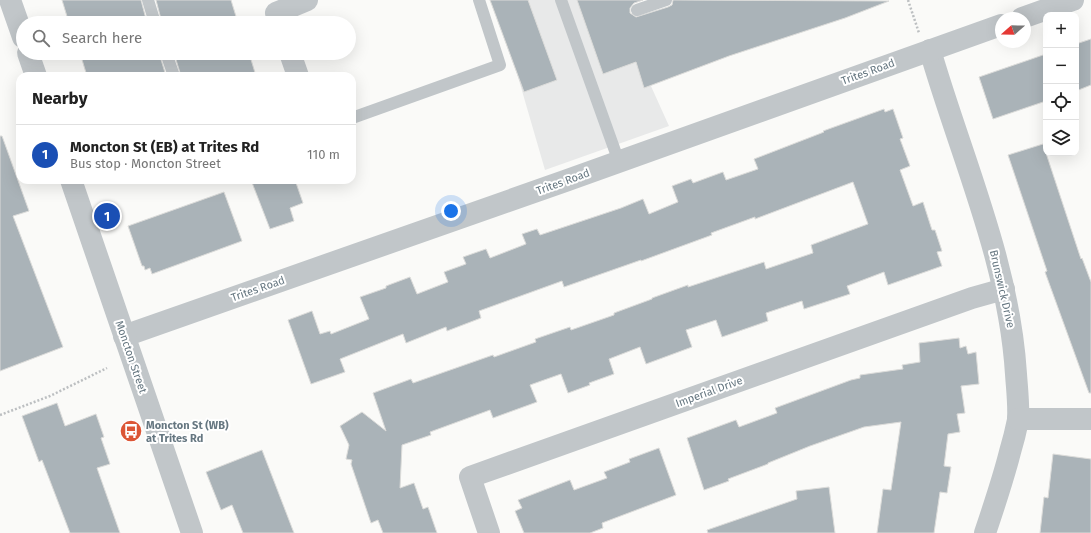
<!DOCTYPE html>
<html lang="en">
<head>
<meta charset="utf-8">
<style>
	:root { --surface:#fff; --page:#f2f2f2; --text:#222; --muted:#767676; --line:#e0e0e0; --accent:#0f766e }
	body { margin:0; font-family:"Fira Sans",sans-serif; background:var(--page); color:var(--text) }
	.controls { position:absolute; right:12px; top:12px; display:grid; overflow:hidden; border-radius:8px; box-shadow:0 4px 16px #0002 }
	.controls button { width:36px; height:36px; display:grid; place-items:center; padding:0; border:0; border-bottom:1px solid var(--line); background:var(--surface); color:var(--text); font:20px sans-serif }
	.compass { position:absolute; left:995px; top:12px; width:36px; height:36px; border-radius:50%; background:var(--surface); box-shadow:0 4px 16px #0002; rotate:250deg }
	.you { position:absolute; left:451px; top:211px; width:14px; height:14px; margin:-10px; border:3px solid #fff; border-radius:50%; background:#1a73e8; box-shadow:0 0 0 6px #1a73e833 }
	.badge { display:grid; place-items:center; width:26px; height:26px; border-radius:50%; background:var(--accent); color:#fff; font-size:13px; font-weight:700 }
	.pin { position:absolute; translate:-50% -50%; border:2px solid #fff; box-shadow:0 1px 4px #0006 }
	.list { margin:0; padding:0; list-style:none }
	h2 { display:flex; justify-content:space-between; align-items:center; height:52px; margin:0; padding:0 16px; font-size:17px }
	h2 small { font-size:13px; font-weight:400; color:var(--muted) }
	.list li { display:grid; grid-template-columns:26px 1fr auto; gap:12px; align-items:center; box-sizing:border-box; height:60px; padding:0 16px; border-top:1px solid var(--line) }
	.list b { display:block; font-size:15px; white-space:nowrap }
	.list p { margin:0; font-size:13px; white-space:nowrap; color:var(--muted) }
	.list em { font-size:13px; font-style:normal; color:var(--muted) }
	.icon { flex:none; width:22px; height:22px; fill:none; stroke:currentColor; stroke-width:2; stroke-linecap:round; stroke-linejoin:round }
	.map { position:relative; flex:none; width:1091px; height:533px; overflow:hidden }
	.search { position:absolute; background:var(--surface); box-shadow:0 4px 16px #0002; left:16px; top:16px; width:340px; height:44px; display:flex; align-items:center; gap:10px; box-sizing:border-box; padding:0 14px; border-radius:22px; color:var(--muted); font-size:15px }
	.panel { position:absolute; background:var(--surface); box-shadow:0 4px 16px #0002; left:16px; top:72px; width:340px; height:112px; border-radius:12px }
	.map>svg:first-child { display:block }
</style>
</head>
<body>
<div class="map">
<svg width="1091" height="533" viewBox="0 0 1091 533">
	<rect width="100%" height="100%" fill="#fafaf8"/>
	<!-- built -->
	<path fill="#e8e9e9" d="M490 0H619L641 64 669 126 545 170 518 77Z"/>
	<!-- building -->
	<g fill="#aab3b8" stroke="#dcdcda">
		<path d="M62 0H141L147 23H69Z"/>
		<path d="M156 0H231L238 23H162Z"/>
		<path d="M490 0H528L557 80 524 92Z"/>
		<path d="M577 0H643L634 3 630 8V13L636 17 668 7 672 5 673 0 889 1 845 18 729 56 644 88 636 62 603 74Z"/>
		<path d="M1091 39V85L1076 91V44Z"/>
		<path d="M80 53H159L166 76H87Z"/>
		<path d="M174 53H249L256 76H181Z"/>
		<path d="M1046 54V101L993 119 979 77Z"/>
		<path d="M884 109 885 112 893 109 903 138 900 139 910 166 900 170 913 206 923 202 932 230H935L942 251 937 252 942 266 888 285 884 272 847 286 850 294 804 309 802 301 766 313 768 321 722 337 716 320 686 330 692 347 646 364 640 347 609 359 614 374 589 383 590 385 568 393 561 374 530 385 537 402 493 418 490 410 430 432 431 435 402 445 400 488 414 483 423 509 428 507 437 533H383L378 520 371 523 351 464 352 460 346 459 349 445 340 426 362 412 386 431 373 393 411 379 413 383 493 355 494 357 536 342 535 339 570 327 571 330 614 315V313L652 299V298L688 285V287L764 262 766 269 813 253 811 245 868 224 853 182 755 219V217L711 233 712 235 641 261V260L564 287 562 281 515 298 479 311 481 318 447 331 446 327 406 343 403 334 340 359 345 372 311 384 288 320 312 311 320 334 330 331 331 334 369 319 360 297 386 288V286L410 277 417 294 448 282 444 272 466 264 463 257 486 249 490 258 526 244 522 234 537 229 540 235 621 208 643 199 649 214 678 202 672 186 691 179 693 183 723 172 726 180 758 169 754 159 824 132 823 131Z"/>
		<path d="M0 136H2L29 211 13 216 63 347 0 371Z"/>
		<path d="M1043 144 1081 259 1082 258 1091 282V393H1089L1045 272 1047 271 1008 155Z"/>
		<path d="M251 180H295L303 203 290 208 294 221 270 229Z"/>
		<path d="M224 192 242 241 152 274 150 268 145 270 144 266H142L128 226Z"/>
		<path d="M959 338 960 348 966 346 968 354 976 352 979 384 961 386 965 413 957 414 960 432 948 434 944 466 951 467 947 493 940 492 934 533H877L883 489 891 490 901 422 864 427 810 446 768 463V464L728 479 729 481 704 490 687 438 736 420 739 427 777 413 775 408 851 380 860 378V375L903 369 902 365 920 362 919 343Z"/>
		<path d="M57 403 65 426 96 414 104 437 101 438 110 464 97 468 120 533H70L42 460 39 462 22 416Z"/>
		<path d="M659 448 676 495 602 523 603 528 590 533H524L515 511 522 508 518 500 570 480 574 490 607 478 604 472 630 462 629 459Z"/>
		<path d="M262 450 294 533H243L232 505 221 510 206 472Z"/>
		<path d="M1053 454 1091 459V533H1040L1044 497 1048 498Z"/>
		<path d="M829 487 835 533H708L707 530 797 499 796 491Z"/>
	</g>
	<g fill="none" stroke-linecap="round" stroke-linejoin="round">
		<!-- path -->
		<g stroke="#bcbfc1" stroke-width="2.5" stroke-dasharray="2 2" stroke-linecap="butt">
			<path d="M908 0 919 33"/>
			<path d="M107 216 114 214"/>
			<path d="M0 415 50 396 107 368"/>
		</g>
		<!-- service -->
		<g stroke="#c1c6c9" stroke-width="12">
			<path d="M148 0 155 23"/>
			<path d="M561 0 619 162"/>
			<path d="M637 10 666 0"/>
			<path d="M166 53 174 76"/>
			<path d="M352 118 500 65 479 0"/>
		</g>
		<!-- minor -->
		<g stroke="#c1c6c9" stroke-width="22">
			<path d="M276 13 307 0"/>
			<path d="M1022 18 1073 0"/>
			<path d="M930 50C961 157 1009 261 1016 374 1017 389 1019 405 1018 420 1016 430 1013 442 1010 452 1003 480 994 506 985 533"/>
			<path d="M290 53 298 76"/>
			<path d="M124 336 565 181 1001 25"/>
			<path d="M1018 419H1091"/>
			<path d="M489 533 470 477 972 298 1004 289"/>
		</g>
		<!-- tertiary -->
		<g stroke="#c1c6c9" stroke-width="22">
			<path d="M10 0 23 37"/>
			<path d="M28 53 36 76"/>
			<path d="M71 180 192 533"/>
		</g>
	</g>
	<!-- icons -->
	<defs>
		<g id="bus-disc" transform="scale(1.15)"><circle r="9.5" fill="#dc5636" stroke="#fff"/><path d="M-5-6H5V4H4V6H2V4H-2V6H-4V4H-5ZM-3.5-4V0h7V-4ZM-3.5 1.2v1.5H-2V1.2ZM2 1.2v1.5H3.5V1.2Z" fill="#fff"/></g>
	</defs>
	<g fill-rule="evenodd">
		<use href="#bus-disc" x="131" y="431"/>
	</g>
	<g text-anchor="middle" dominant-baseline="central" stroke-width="4" stroke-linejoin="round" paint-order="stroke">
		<!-- street labels -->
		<g font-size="11" fill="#667781" stroke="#fff">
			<text transform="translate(868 72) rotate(-20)">Trites Road</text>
			<text transform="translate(563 182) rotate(-20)">Trites Road</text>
			<text transform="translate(258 289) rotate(-19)">Trites Road</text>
			<text transform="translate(1002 289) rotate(77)">Brunswick Drive</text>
			<text transform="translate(131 357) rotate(71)">Moncton Street</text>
			<text transform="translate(709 392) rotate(-20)">Imperial Drive</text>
		</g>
		<!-- poi labels -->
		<g font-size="11" font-weight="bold" fill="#667781" stroke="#fff" text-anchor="start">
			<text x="146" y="425">Moncton St (WB)<tspan x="146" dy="13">at Trites Rd</tspan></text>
		</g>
	</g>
</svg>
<div class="controls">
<button>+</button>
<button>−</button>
<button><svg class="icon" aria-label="locate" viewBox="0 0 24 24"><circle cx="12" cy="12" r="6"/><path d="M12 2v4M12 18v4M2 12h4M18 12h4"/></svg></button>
<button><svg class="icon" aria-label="layers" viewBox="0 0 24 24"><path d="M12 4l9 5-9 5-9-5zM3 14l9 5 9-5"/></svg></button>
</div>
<svg class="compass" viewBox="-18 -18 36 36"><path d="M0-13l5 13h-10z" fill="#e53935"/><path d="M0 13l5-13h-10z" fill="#767676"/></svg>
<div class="you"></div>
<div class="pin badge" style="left:107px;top:216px;background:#1a4fb4">1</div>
<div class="search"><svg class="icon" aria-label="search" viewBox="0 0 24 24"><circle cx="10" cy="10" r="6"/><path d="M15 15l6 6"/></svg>Search here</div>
<section class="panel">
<h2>Nearby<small></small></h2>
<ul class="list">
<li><span class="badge" style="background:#1a4fb4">1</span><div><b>Moncton St (EB) at Trites Rd</b><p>Bus stop · Moncton Street</p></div><em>110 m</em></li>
</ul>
</section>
</div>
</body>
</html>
